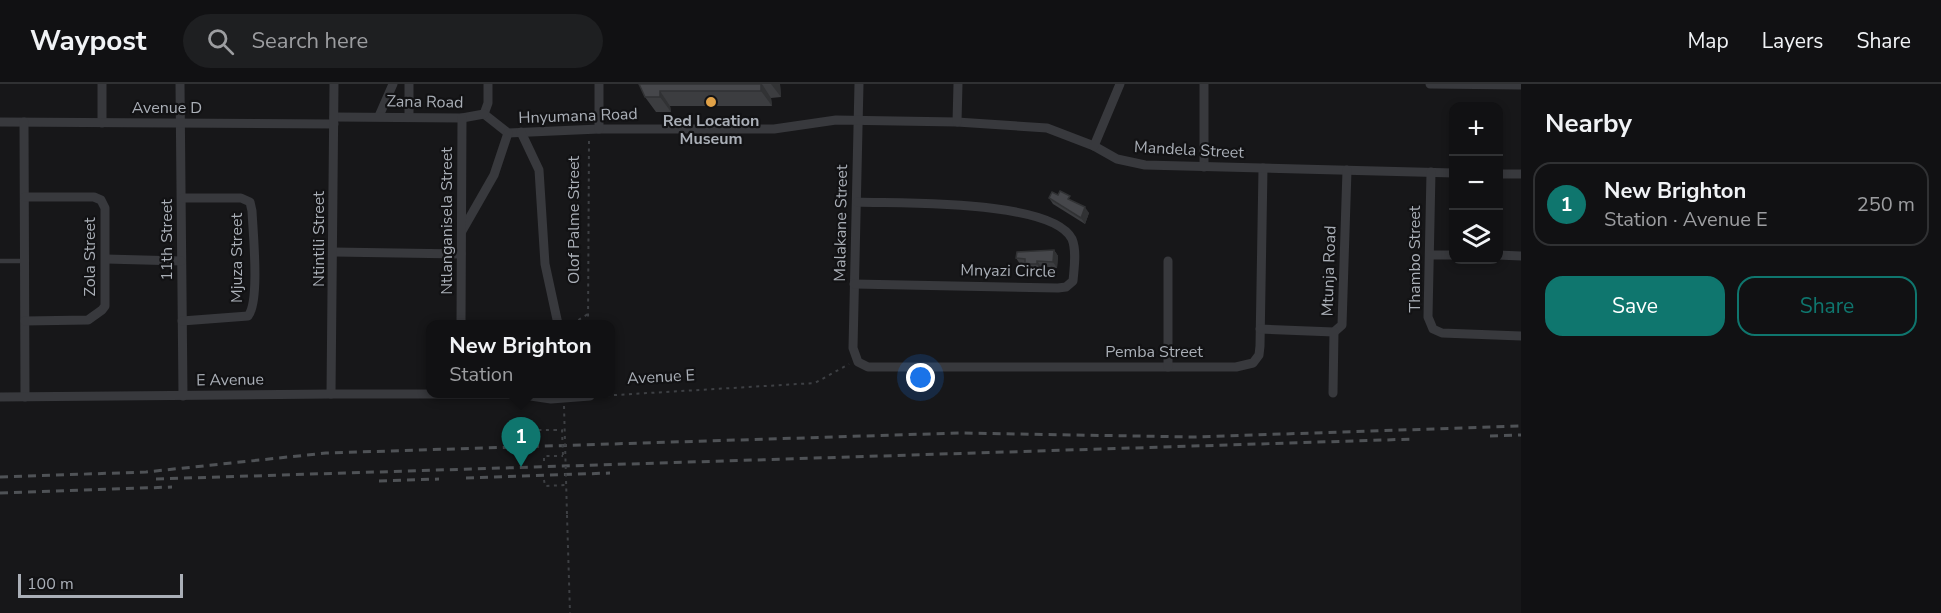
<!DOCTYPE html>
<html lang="en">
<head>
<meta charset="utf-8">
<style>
	:root { --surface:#111113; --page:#1e1f21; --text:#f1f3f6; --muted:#9c9da0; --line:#303133; --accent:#0f766e }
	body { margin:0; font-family:"Nunito Sans",sans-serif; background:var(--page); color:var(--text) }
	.controls { position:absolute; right:18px; top:18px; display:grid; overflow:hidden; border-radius:12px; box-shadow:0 3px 9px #0003 }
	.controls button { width:54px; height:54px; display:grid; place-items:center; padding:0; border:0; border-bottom:2px solid var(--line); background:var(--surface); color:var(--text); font:30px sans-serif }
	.scale { position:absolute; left:18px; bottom:15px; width:165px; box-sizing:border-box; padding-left:6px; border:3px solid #aaafb7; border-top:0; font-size:16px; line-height:21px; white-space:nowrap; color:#aaafb7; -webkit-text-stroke:4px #121214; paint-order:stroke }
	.you { position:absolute; left:921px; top:294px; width:21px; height:21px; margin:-15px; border:4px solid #fff; border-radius:50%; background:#1a73e8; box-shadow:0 0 0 9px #1a73e833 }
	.badge { display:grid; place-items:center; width:39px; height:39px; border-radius:50%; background:var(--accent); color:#fff; font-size:20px; font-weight:700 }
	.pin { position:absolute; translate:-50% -50px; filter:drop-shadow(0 2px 3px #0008) }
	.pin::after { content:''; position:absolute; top:32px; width:21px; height:18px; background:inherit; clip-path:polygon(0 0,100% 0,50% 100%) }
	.popup { position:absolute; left:426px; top:236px; width:189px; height:78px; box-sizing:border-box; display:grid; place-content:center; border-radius:12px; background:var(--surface); filter:drop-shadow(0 2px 4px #0005); font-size:20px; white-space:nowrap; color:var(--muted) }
	.popup b { font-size:22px; color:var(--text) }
	.popup::after { content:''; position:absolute; left:50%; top:100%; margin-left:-12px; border:12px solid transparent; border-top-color:var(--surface) }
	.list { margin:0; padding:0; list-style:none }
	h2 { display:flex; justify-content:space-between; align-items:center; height:78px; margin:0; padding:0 24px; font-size:26px }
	h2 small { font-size:20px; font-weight:400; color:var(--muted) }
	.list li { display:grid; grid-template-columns:39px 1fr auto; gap:18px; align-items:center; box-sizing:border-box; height:84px; margin:0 12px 12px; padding:0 12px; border:2px solid var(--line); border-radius:18px }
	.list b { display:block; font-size:22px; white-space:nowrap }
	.list p { margin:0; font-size:20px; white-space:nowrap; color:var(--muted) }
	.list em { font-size:20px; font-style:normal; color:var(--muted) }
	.actions { display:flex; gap:12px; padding:18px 24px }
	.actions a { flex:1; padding:14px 0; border:2px solid var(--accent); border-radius:18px; text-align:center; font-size:21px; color:var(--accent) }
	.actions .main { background:var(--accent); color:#fff }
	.icon { flex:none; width:33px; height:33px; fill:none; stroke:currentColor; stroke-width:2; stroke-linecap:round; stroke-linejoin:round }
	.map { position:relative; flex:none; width:1521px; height:529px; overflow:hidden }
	header { display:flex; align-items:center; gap:36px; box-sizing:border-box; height:84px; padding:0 30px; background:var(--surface); border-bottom:2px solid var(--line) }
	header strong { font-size:28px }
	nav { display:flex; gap:33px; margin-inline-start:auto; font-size:21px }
	.search { width:420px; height:54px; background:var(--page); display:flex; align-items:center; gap:15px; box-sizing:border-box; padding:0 21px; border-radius:33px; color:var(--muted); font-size:22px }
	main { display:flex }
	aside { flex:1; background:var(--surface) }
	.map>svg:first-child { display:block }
</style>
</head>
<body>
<header>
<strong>Waypost</strong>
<div class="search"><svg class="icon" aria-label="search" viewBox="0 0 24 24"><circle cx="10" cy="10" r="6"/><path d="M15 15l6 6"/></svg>Search here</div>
<nav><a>Map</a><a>Layers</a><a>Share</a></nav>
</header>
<main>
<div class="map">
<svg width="1521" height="529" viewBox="0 0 1521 529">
	<rect width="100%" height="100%" fill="#171719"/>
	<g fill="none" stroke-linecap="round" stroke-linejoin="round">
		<!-- path -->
		<g stroke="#3e4044" stroke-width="2" stroke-dasharray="3 4.5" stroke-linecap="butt">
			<path d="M572 240 588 230"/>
			<path d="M588 240 589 55"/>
			<path d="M599 312 815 299 849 280"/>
			<path d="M537 351 536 346H554"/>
			<path d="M544 377V372H563"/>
			<path d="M544 396 545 402 566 401"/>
			<path d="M567 431 570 529"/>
		</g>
		<!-- lane -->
		<path stroke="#38393d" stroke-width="4.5" d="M0 177H24"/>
		<!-- street -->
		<g stroke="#38393d" stroke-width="9">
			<path d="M102 0V39"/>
			<path d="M180 0 183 312"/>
			<path d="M859 0 853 264 858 278 868 283H1236L1253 279 1259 271 1260 262 1263 84"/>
			<path d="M1204 0V83"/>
			<path d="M1430 0 1521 1"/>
			<path d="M484 30 508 49 599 45H774L836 36 957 38 1047 44 1094 62 1117 75 1145 81 1454 89"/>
			<path d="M484 30 488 19V0"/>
			<path d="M379 32 393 0"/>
			<path d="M409 32V0"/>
			<path d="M334 33 462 34 484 30"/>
			<path d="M0 38 334 40"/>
			<path d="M24 38 25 313"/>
			<path d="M957 38 958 0"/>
			<path d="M599 45V0"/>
			<path d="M521 48 539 86 545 180 558 240"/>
			<path d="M1094 62 1120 0"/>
			<path d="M1431 88 1428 233 1433 245 1442 249 1521 252"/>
			<path d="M1498 90H1521"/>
			<path d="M462 147 494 91 508 49"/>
			<path d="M334 168 461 170"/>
			<path d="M1430 171H1454"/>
			<path d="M1498 171 1521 172"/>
			<path d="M106 175 181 177"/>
			<path d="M854 200 1058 204 1066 203 1073 197C1074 185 1077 167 1072 155 1052 115 898 120 857 118"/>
			<path d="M25 237 88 236 102 226 105 222V124L101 116 94 113H25"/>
			<path d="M182 237 248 232C260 218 253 149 252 127L250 118 241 114H183"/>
			<path d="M461 240 462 34"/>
			<path d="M1260 245 1334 248 1342 241 1347 86"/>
			<path d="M1168 283V177"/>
			<path d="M1333 309 1334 248"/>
			<path d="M331 310 334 0"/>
			<path d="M0 313 331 310H517L551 315 590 312"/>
		</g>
		<!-- rail -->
		<g stroke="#4f5256" stroke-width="3" stroke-dasharray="8 6" stroke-linecap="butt">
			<path d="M1490 352 1521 351"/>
			<path d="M0 393 146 388 326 369 959 349 1194 353 1521 342"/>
			<path d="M466 394 610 389"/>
			<path d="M156 395 1415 355"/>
			<path d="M379 397 439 395"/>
			<path d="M0 409 172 403"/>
		</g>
		<!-- path-bridge -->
		<g stroke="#3e4044" stroke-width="2" stroke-dasharray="3 4.5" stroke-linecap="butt">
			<path d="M564 322 567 431"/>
			<path d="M554 346H562L563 372"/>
		</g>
	</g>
	<!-- wall -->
	<g fill="#3c3d40">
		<path d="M639 0H780L781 13 771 14 772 22H670L671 28H656L645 13Z"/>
		<path d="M1049 114 1074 118 1089 129 1085 140 1053 120Z"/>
		<path d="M1054 166 1058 172 1057 184 1041 182V186H1029L1026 181 1020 180 1016 174Z"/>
	</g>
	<!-- shaded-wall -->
	<g fill="#313234">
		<path d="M761 0H762L771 14 772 22 761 7Z"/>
		<path d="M771 0H780L781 13Z"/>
		<path d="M660 7 670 22 671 28 660 13Z"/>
		<path d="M1085 123 1089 129 1085 140 1081 134Z"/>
		<path d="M1054 166 1058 172 1057 184 1053 178Z"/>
		<path d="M1037 177 1041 182V186L1037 180Z"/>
	</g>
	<!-- building -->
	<g fill="#46474b" stroke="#313234" stroke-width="1.5">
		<path d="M639 0H761V7H660V13H645Z"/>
		<path d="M1060 107 1070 112 1068 115 1085 123 1081 134 1049 114 1052 108 1058 111Z"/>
		<path d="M1054 166 1053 178 1037 177V180H1025V175L1016 174 1017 168Z"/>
	</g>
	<!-- markers -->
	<circle fill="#e0a147" stroke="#121214" stroke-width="2" cx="711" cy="18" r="6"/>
	<g text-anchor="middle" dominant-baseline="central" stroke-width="4.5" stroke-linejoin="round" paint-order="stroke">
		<!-- street labels -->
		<g font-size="16" fill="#aaafb7" stroke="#121214">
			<text transform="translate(425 18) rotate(1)">Zana Road</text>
			<text x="167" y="24">Avenue D</text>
			<text transform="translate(578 32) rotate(-2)">Hnyumana Road</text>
			<text transform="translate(1189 66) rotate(3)">Mandela Street</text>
			<text transform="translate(574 136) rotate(-90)">Olof Palme Street</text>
			<text transform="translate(447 137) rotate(-90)">Ntlanganisela Street</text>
			<text transform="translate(841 139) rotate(-89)">Malakane Street</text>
			<text transform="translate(319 155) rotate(-90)">Ntintili Street</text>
			<text transform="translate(167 156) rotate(-90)">11th Street</text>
			<text transform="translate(90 173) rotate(-90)">Zola Street</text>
			<text transform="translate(237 174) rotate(-90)">Mjuza Street</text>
			<text transform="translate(1415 175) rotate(-90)">Thambo Street</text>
			<text transform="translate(1008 187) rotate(1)">Mnyazi Circle</text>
			<text transform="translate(1329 187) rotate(-88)">Mtunja Road</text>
			<text x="1154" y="268">Pemba Street</text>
			<text transform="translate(661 293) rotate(-3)">Avenue E</text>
			<text transform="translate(230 296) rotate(-1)">E Avenue</text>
		</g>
		<!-- poi labels -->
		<g font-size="16" font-weight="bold" fill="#aaafb7" stroke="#121214">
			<text x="711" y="37">Red Location<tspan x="711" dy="18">Museum</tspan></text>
		</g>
	</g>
</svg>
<div class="controls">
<button>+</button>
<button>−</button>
<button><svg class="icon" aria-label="layers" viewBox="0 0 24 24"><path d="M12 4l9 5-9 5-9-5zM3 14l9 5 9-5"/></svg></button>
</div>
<div class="scale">100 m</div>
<div class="you"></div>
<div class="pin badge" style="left:521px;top:383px">1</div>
<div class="popup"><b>New Brighton</b>Station</div>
</div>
<aside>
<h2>Nearby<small></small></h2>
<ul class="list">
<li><span class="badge">1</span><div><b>New Brighton</b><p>Station · Avenue E</p></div><em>250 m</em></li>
</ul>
<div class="actions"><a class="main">Save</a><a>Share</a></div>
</aside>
</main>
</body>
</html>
